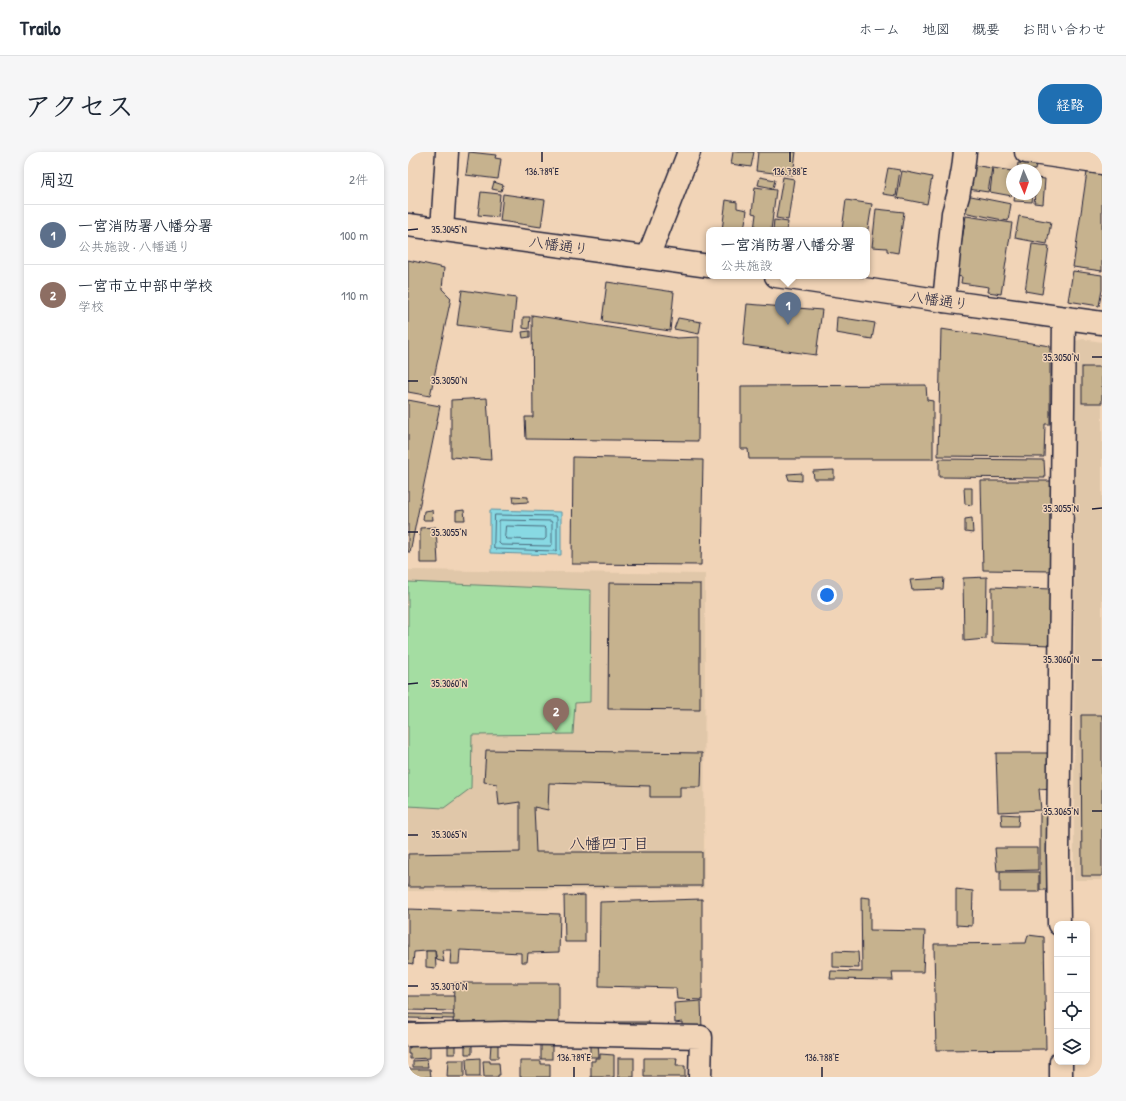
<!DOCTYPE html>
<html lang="ja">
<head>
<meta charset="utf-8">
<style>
	:root { --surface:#fff; --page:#f6f6f7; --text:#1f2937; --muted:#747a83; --line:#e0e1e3; --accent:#1f6fb2 }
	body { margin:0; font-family:"Patrick Hand","Klee One",sans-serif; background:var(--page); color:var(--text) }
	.controls { position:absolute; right:12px; bottom:12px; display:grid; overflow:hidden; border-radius:8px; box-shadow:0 2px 6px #0003 }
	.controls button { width:36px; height:36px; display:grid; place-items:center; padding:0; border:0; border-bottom:1px solid var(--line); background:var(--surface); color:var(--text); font:20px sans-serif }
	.compass { position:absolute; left:598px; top:12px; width:36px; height:36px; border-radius:50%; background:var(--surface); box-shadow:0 2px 6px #0003; rotate:178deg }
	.you { position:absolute; left:419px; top:443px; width:14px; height:14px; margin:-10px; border:3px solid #fff; border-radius:50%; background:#1a73e8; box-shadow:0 0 0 6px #1a73e833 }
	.badge { display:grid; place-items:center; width:26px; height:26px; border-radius:50%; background:var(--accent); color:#fff; font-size:13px; font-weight:700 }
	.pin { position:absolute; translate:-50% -33px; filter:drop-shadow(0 1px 2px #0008) }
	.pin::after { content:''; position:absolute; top:21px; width:14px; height:12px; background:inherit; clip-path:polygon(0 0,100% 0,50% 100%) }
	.popup { position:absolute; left:298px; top:75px; width:164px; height:52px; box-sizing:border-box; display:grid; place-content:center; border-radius:8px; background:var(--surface); filter:drop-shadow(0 1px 3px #0005); font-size:13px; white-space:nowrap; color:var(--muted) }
	.popup b { font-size:15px; color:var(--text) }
	.popup::after { content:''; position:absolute; left:50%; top:100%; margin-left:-8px; border:8px solid transparent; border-top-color:var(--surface) }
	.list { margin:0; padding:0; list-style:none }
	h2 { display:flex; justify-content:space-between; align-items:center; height:52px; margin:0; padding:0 16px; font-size:17px }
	h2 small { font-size:13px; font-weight:400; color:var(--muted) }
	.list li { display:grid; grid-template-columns:26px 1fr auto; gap:12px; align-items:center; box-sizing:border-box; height:60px; padding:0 16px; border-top:1px solid var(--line) }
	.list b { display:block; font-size:15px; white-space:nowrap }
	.list p { margin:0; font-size:13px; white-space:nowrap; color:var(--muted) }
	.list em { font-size:13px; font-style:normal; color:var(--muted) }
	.icon { flex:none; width:22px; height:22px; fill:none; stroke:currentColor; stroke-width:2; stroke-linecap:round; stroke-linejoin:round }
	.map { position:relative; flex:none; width:694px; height:925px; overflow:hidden; border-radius:16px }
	header { display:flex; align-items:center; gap:24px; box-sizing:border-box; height:56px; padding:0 20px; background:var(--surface); border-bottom:1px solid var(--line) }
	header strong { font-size:19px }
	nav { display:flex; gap:22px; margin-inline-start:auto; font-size:14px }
	.intro { display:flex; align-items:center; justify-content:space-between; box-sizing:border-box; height:96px; padding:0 24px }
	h1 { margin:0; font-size:28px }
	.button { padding:10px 18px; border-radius:16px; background:var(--accent); color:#fff; font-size:14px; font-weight:700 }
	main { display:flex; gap:24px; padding:0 24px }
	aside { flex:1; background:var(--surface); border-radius:16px; box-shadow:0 2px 6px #0003 }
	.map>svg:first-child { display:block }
</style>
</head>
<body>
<header>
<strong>Trailo</strong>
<nav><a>ホーム</a><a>地図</a><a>概要</a><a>お問い合わせ</a></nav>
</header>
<div class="intro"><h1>アクセス</h1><a class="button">経路</a></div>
<main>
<aside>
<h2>周辺<small>2件</small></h2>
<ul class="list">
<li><span class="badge" style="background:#5c6f8a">1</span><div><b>一宮消防署八幡分署</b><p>公共施設 · 八幡通り</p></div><em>100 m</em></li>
<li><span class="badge" style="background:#8d6e63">2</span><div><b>一宮市立中部中学校</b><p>学校</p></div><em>110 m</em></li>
</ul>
</aside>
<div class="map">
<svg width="694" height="925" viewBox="0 0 694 925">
	<rect width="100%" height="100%" fill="#f1d4b7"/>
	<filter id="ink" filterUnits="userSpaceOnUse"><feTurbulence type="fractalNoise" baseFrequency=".025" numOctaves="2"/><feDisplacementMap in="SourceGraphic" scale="8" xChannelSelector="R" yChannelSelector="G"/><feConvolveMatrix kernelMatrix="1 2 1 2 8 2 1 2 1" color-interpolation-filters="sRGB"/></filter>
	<g filter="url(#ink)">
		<!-- built -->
		<g fill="#e0c7a9">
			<path d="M675 187 694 190V728H666L667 189Z"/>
			<path d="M0 418 297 422 296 736 0 739Z"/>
		</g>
		<!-- green -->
		<path fill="#a4dda2" stroke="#63806e" d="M0 430 183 438 182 550 167 551 165 582 64 583 63 636 36 656 0 654Z"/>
		<!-- water -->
		<path fill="#88d9e3" stroke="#5f90a0" d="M82 358 153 360V403L82 401Z"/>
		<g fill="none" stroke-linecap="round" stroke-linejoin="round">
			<!-- shore -->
			<g stroke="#4b6b7e" stroke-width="1">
				<path d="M87 363 148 364 149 366V398L147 399 87 397 86 396Z"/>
				<path d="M92 368 143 369 144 371V393L142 394 93 393 91 391V370Z"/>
				<path d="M98 374 136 375 138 377V386L136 388 99 387 97 385Z"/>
			</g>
		</g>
		<!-- building -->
		<g fill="#c6b28e" stroke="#22223b">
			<path d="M61 0 88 3 87 6 93 7 90 27 58 23Z"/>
			<path d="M325 0H346L343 15 323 12Z"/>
			<path d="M350 0H388L385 23 348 19Z"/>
			<path d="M610 11 628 13 627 18H609Z"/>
			<path d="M564 13 584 16 580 40 560 37Z"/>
			<path d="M480 16 492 18 488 44 475 42Z"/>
			<path d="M585 16 604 19V44L582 40Z"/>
			<path d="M494 19 524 25 519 52 489 46Z"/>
			<path d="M679 20 694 23V119L665 115Z"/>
			<path d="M352 25 367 28 365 36 350 33Z"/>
			<path d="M375 25 386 27 380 68 368 66Z"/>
			<path d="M628 26 637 27 635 52 626 51 627 42H628Z"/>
			<path d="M86 30 95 33 93 39 84 37Z"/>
			<path d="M347 35 368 38 363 78H346L348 62 344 61Z"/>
			<path d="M73 40 92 42 90 65 70 63Z"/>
			<path d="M95 42 137 48 133 75 92 69Z"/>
			<path d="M607 42H625L624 50 606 49Z"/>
			<path d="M558 43 603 52 600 69 555 60Z"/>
			<path d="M318 48 329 50V56L339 58 336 78H314Z"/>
			<path d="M438 48 464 52 459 83V78H434Z"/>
			<path d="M468 57 496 60 490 101 479 99V96L464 95Z"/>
			<path d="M558 64 604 71 593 142 580 140 581 135 553 131 554 125 548 124Z"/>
			<path d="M611 64 643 70 639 92 607 86Z"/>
			<path d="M366 68 380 70 379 78H365Z"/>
			<path d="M624 92 641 94 634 142 617 139Z"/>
			<path d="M0 108 36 116 34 137 43 146 22 244 0 240Z"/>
			<path d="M665 119 694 123V138L691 154 660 149Z"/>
			<path d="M199 130 266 140 262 179 194 169Z"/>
			<path d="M54 138 108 146 105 180 49 173Z"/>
			<path d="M339 152 414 158 408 203 335 193Z"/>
			<path d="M124 163 269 186 291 185 290 289 118 287 117 265H125Z"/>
			<path d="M115 165H122L121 177 115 176Z"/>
			<path d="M429 165 467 171 464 187 428 181Z"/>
			<path d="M270 166 293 170 291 182 266 177Z"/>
			<path d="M533 177 642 194V272H637L636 305 530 304Z"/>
			<path d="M122 179V185L115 186 114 180Z"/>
			<rect x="674" y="215" width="20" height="36"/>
			<path d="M518 233 519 248 525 249V307H341L340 297H333V234Z"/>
			<path d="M79 246 83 308 43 305V248Z"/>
			<path d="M0 248 32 254 2 400H0Z"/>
			<path d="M165 305 295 308 293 413 164 412Z"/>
			<path d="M531 307 636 308 637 326 531 325Z"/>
			<path d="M426 318V327H406L405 319Z"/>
			<path d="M394 321V329L381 328 379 322Z"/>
			<path d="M573 329H643L644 419 575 418Z"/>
			<path d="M556 336H564V353L557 352Z"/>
			<path d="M105 344 120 345V350L106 351Z"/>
			<path d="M24 358 25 368H15L16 359Z"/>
			<path d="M56 358 57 368H48V359Z"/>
			<path d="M564 366 565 381 557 380V367Z"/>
			<path d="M28 375 30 411H12V376Z"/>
			<path d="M579 425 578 487 556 489 555 426Z"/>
			<path d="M536 426 535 437 504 438 502 428Z"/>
			<path d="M201 431 292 432V558L200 557Z"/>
			<path d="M584 435 644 437 643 493 584 491Z"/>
			<path d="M673 563H694V724H674Z"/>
			<path d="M78 598 294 601 293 635H272V645H242V634L141 631 140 658 126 655 128 700H294V734L0 735V702L112 700V650L91 653 89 632 76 630Z"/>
			<path d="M588 601H641L645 638 631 637 633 658 590 660Z"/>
			<path d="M632 661 643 662V738H632Z"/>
			<path d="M593 662 611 663 610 674H594Z"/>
			<path d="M587 696H630V718L589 719Z"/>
			<rect x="592" y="720" width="39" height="20"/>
			<path d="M548 737 565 739 564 774 548 773Z"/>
			<path d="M177 743V790H157L156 744Z"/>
			<path d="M453 745 462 746V778L517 779 515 820H484L485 828 422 827 423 819 454 820Z"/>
			<path d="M294 747V848L269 847 268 836 191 834 192 750Z"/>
			<path d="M0 757 152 762 151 800 120 801 119 810H113V801L52 798 51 812H42L43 798H34L36 810 29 808 27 799H18L6 800 5 812 0 811Z"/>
			<path d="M620 783 636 785 638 897 528 898 526 792 618 791Z"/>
			<path d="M18 799H27L28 816 18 815Z"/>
			<path d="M425 799 450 800 451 816 425 815Z"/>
			<path d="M46 831H151V874L45 876Z"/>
			<path d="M0 844H46V859L0 858Z"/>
			<path d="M293 849 294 877H274V870L267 871 266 851Z"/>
			<path d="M0 862 46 863V867L0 866Z"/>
			<path d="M0 870 46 872 0 874Z"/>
			<rect x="207" y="870" width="34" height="6"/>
			<rect x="40" y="889" width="7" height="13"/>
			<path d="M22 891V906L2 907V902H0V896H2V892Z"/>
			<rect x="133" y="891" width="11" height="16"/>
			<path d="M182 891H190L191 905H182Z"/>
			<path d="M64 892V902H57V893Z"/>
			<path d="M83 892H90V906H82Z"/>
			<path d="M192 902 206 903V925H183V909H187V906H192Z"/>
			<path d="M72 906V925H59L58 907Z"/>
			<rect x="210" y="906" width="16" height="19"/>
			<path d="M236 906H269L268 914H277V925H236Z"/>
			<path d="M19 908 20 915H5V909Z"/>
			<path d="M40 908H56V925H39Z"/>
			<path d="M75 909H82V911H91L92 923H90V925H76Z"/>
			<path d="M112 909H133V912H142V925H112Z"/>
			<path d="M0 917H22L23 925H0Z"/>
		</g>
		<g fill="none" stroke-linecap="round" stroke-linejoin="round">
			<!-- minor casing -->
			<g stroke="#22223b" stroke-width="25">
				<g id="minor">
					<path d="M618 0 694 11"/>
					<path d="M0 73 301 114"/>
					<path d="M34 78 39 0"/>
					<path d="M240 105 281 0"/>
					<path d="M368 124 536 149 694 171"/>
					<path d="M536 149 545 61 550 44 555 17 557 0"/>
					<path d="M651 772 650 700 656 166"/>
					<path d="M0 883 97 881 293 885 292 925"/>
					<path d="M653 910V925"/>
				</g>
			</g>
			<!-- minor -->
			<use href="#minor" stroke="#f1d4b7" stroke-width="22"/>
		</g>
	</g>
	<!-- ticks -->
	<path fill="none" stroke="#22223b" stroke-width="1.5" d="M134 0V10M382 0V10M0 78 10 77M684 205H694M0 229H10M684 357 694 356M0 380H10M684 508H694M0 532 10 531M684 659H694M0 683H10M0 834H10M166 915V925M414 915V925"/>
	<g text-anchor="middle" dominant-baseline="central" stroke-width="3" stroke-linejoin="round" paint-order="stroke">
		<!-- street labels -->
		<g font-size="15" fill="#22223b" stroke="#f1d4b7">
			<text transform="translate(151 93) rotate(8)">八幡通り</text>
			<text transform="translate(531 148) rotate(8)">八幡通り</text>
		</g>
		<!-- neighbourhood labels -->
		<g font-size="16" fill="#22223b" stroke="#f1d4b7">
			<text x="201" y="691">八幡四丁目</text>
		</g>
	</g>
	<g font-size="10" text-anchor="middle" fill="#22223b" stroke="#f1d4b7" stroke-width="3" stroke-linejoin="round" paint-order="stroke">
		<text x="134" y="23">136.789°E</text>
		<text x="382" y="23">136.788°E</text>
		<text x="41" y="81">35.3045°N</text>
		<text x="653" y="209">35.3050°N</text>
		<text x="41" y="232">35.3050°N</text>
		<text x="653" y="360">35.3055°N</text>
		<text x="41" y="384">35.3055°N</text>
		<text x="653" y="511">35.3060°N</text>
		<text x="41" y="535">35.3060°N</text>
		<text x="653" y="663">35.3065°N</text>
		<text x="41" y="686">35.3065°N</text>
		<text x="41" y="838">35.3070°N</text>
		<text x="166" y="909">136.789°E</text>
		<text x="414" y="909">136.788°E</text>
	</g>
</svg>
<div class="controls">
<button>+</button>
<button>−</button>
<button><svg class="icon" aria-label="locate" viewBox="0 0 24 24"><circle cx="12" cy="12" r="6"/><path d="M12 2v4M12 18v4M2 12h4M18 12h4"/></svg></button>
<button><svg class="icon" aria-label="layers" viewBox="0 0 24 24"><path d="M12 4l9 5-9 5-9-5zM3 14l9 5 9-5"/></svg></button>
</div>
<svg class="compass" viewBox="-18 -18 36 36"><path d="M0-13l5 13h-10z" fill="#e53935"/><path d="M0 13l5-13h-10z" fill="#747a83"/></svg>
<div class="you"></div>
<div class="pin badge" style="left:380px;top:173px;background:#5c6f8a">1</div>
<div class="popup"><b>一宮消防署八幡分署</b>公共施設</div>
<div class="pin badge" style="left:148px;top:579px;background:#8d6e63">2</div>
</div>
</main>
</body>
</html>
